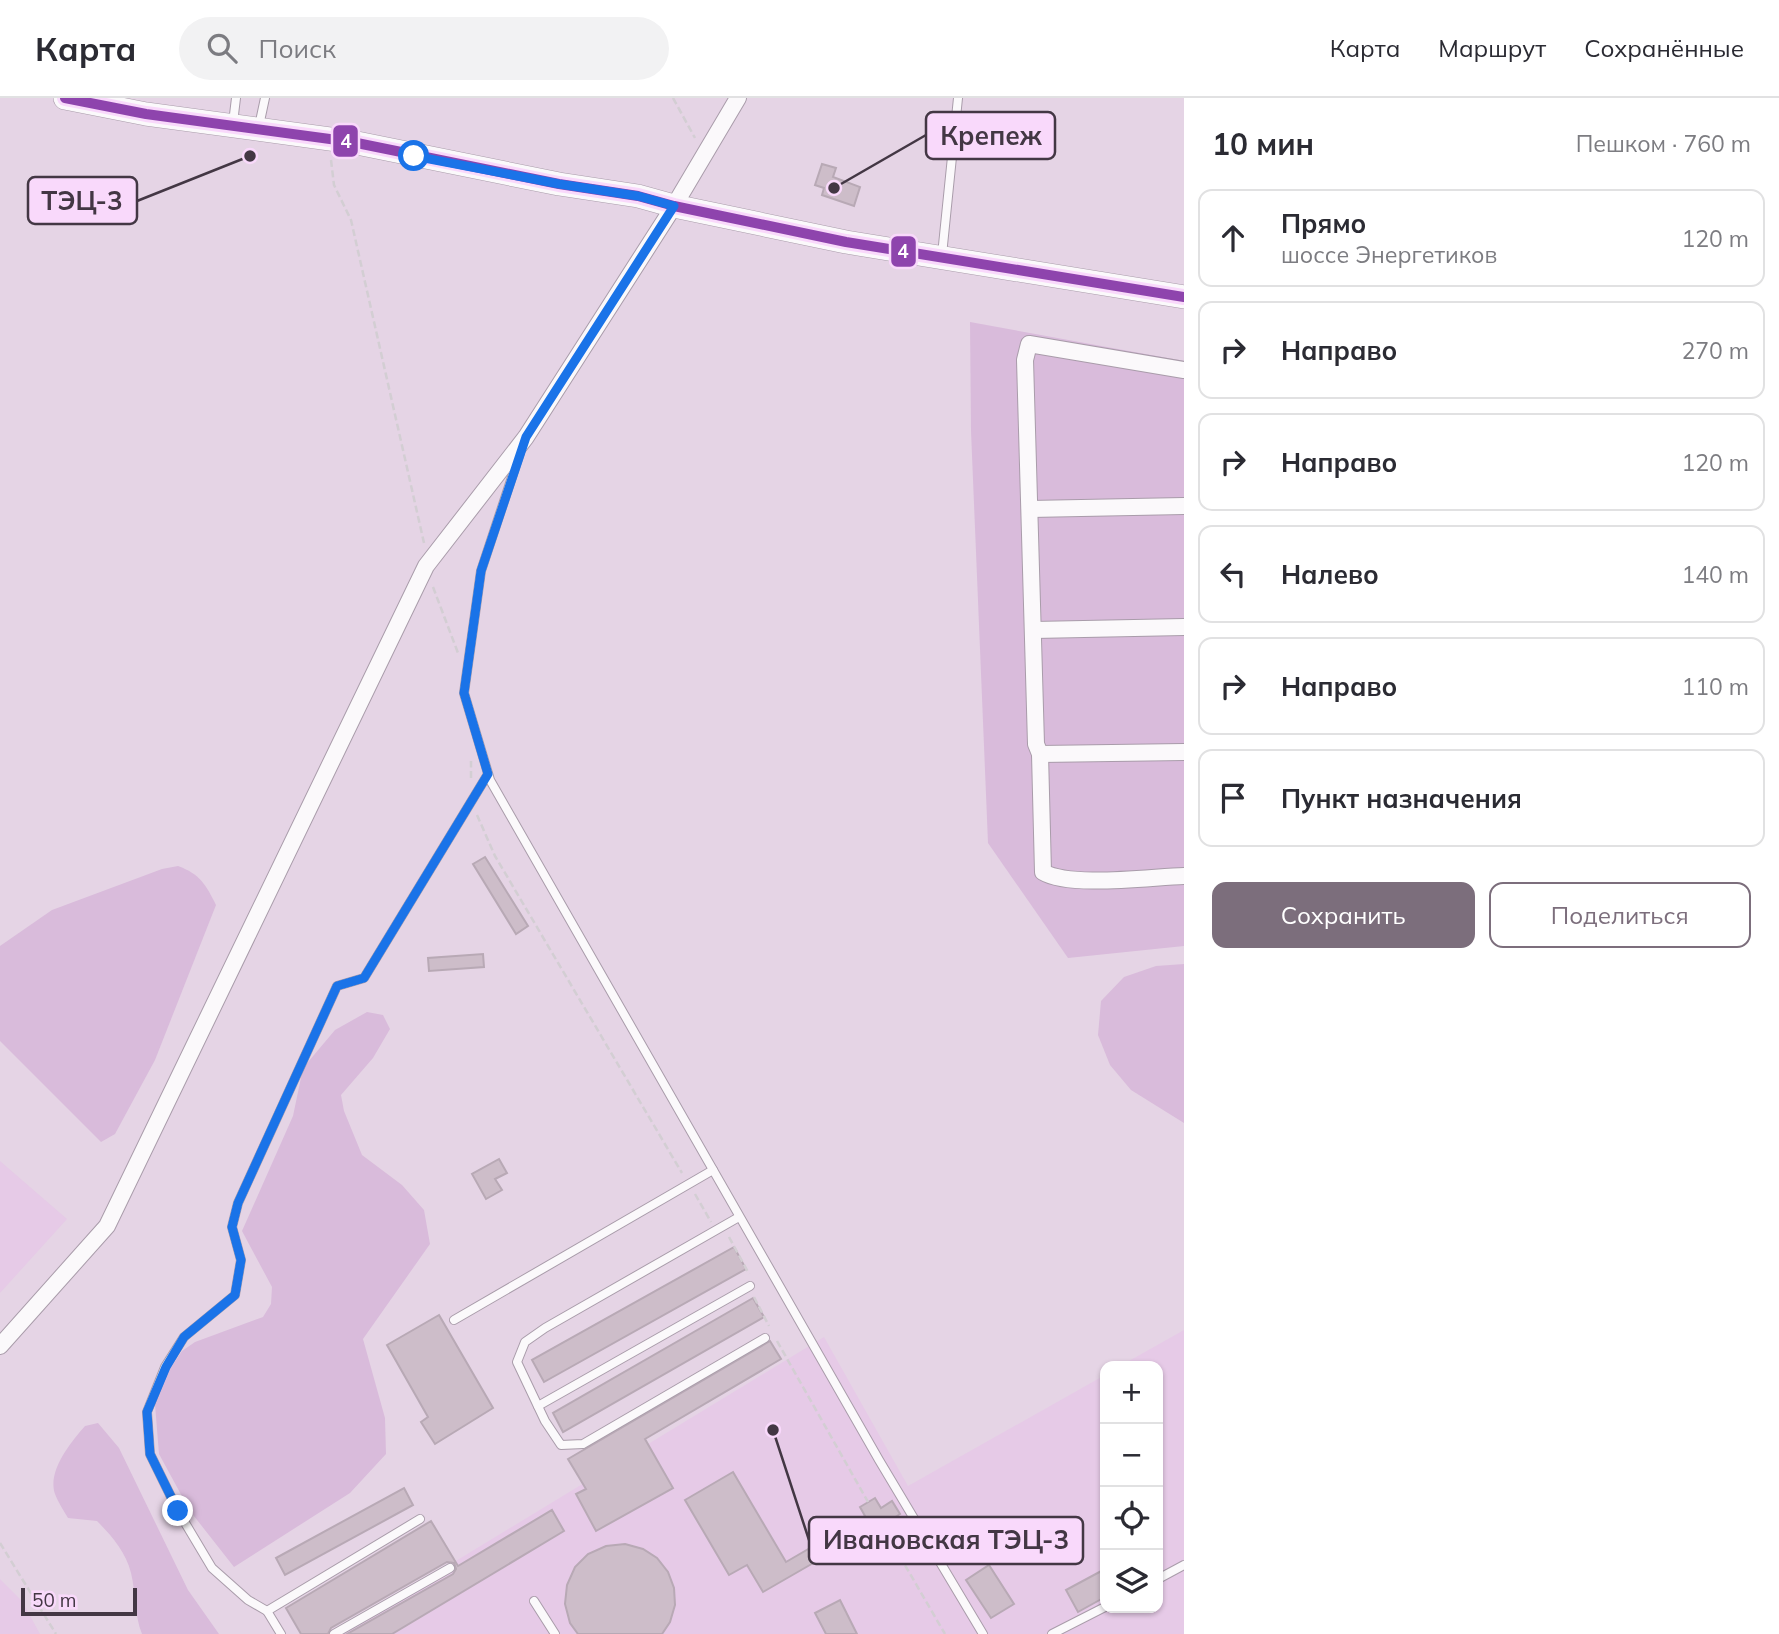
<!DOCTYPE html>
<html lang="ru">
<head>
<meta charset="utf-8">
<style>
	:root { --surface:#fff; --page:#f2f2f3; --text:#2b2b33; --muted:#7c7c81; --line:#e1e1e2; --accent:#7c6e7c }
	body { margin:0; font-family:Mulish,sans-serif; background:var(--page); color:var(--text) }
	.controls { position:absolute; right:21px; bottom:21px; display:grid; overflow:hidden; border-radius:14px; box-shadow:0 2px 5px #0004 }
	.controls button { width:63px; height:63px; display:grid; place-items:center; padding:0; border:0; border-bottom:2px solid var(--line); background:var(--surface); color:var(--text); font:35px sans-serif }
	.scale { position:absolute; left:21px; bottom:18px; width:116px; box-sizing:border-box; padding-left:7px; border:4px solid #433744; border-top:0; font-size:19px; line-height:24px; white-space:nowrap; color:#433744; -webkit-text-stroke:5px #f9d9fb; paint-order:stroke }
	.stop { position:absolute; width:21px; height:21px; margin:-16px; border:5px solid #1a73e8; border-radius:50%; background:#fff }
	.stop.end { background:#1a73e8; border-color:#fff; box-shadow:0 2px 7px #0008 }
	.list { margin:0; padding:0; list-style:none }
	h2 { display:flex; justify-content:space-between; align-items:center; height:91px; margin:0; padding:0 28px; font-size:30px }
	h2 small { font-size:23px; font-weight:400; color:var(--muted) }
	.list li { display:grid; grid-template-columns:46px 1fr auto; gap:21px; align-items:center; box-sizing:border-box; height:98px; margin:0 14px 14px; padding:0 14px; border:2px solid var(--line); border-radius:14px }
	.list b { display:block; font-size:26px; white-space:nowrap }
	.list p { margin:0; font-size:23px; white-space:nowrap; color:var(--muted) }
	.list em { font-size:23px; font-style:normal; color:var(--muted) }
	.actions { display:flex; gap:14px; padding:21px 28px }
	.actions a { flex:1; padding:16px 0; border:2px solid var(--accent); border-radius:14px; text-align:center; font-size:24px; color:var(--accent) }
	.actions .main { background:var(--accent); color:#fff }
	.icon { flex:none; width:38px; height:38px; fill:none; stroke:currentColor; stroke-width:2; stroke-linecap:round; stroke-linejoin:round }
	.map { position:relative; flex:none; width:1184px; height:1536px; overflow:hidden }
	header { display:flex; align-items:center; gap:42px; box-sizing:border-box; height:98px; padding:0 35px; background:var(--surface); border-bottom:2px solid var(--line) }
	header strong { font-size:33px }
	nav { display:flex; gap:38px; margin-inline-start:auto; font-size:24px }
	.search { width:490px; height:63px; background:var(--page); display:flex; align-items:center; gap:18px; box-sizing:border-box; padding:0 24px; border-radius:38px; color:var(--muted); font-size:26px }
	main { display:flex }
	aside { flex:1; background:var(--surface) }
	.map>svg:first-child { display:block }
</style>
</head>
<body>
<header>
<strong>Карта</strong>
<div class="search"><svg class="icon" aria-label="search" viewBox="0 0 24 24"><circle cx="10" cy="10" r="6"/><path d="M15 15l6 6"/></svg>Поиск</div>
<nav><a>Карта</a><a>Маршрут</a><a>Сохранённые</a></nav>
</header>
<main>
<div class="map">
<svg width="1184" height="1536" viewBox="0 0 1184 1536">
	<rect width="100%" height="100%" fill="#e5d4e5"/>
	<!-- built -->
	<g fill="#e6cae7">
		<path d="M0 1063 67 1121 0 1195Z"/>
		<path d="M1184 1232V1536H336L824 1239 908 1388 1105 1277V1510H1158V1268H1120Z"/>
		<path d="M0 1481 22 1503 40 1536H0Z"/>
	</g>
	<!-- green -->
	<g fill="#d9bbdb">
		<path d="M970 224 1184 263V848L1068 860 988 745 971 333Z"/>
		<path d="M178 768C200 776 206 787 216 807L155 962 115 1036 101 1044 0 943V848L52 812 162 771Z"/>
		<path d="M1184 866V1025L1131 992 1110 967 1098 937 1101 903 1124 879 1156 868Z"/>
		<path d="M367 914 383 917 390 931 373 960 341 997 344 1013 362 1057 402 1087 424 1112 430 1146 363 1241 385 1320 386 1356 350 1395 234 1469 190 1413 159 1356 154 1294 182 1253 195 1244 263 1219 271 1206 272 1189 242 1133 293 1018 303 970 335 932Z"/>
		<path d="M98 1325 119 1350 188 1492 219 1536H142C134 1516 136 1495 131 1475 126 1454 111 1437 97 1423L68 1420C64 1413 58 1404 55 1396 47 1373 71 1344 85 1328Z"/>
	</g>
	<!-- building -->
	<g fill="#cdbdc9" stroke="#b8a9b5" stroke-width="2">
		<path d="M822 66 836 70 833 79 860 89 854 108 822 97 824 90 815 87Z"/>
		<path d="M485 759 528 828 516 836 473 766Z"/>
		<path d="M483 856 484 869 429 873 428 860Z"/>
		<path d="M499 1061 507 1075 495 1081 502 1092 486 1101 472 1076Z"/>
		<path d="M734 1149 746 1171 544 1284 532 1262Z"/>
		<path d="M753 1200 764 1219 563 1334 553 1315Z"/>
		<path d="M439 1217 493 1310 435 1346 421 1324 428 1319 387 1247Z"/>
		<path d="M770 1243 781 1261 645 1341 673 1390 596 1433 576 1396 586 1391 568 1361Z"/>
		<path d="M733 1374 786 1464 865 1418 860 1409 875 1400 881 1410 892 1403 900 1416 889 1423 892 1427 877 1435 874 1430 763 1494 747 1467 729 1477 685 1402Z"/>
		<path d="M404 1390 413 1407 285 1477 276 1460Z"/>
		<path d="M552 1412 564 1433 392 1536H347L453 1476 456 1471 454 1465 447 1464 331 1530 328 1536H301L286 1510 431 1423 458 1468Z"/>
		<path d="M625 1446 643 1451 657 1460 668 1474 674 1490 675 1507 670 1524 662 1536H578L570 1525 565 1506 567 1487 575 1469 588 1456 606 1448Z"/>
		<path d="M989 1467 1014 1506 991 1520 966 1482Z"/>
		<path d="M1105 1471V1499L1078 1514 1066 1492Z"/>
		<path d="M840 1502 857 1536H826L815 1515Z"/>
	</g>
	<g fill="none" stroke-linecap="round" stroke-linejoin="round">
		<!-- lane casing -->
		<g stroke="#a99caa" stroke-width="10">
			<g id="lane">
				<path d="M233 25 236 0"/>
				<path d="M259 28 265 0"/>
				<path d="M942 157 958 0"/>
				<path d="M520 355 481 473 464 595 490 682 879 1362 983 1536"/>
				<path d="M739 1119 545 1230 525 1244 517 1264 545 1323 561 1347 583 1346 765 1240"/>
				<path d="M454 1222 713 1072"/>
				<path d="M538 1308 750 1188"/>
				<path d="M420 1421 267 1513 248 1502 212 1470 178 1413 150 1356 147 1314 165 1269 184 1239 235 1197 241 1162 232 1129 238 1105 337 888 364 880 488 676"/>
				<path d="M1158 1481 1184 1467"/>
				<path d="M534 1503 555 1536"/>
				<path d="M267 1513 281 1536"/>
				<path d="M334 1536 450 1470"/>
				<path d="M1052 1536 1105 1509"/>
			</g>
		</g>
		<!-- street casing -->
		<g stroke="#a99caa" stroke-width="18">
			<g id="street">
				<path d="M1184 272 1029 246 1025 262 1036 646 1040 656 1043 774C1070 790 1150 779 1184 778"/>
				<path d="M1030 411 1184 408"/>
				<path d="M1034 532 1184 529"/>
				<path d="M1040 656 1184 654"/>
				<path d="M0 1248 107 1128 426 468 526 339 674 108 738 0"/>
			</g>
		</g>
		<!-- secondary casing -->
		<g stroke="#a99caa" stroke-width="24">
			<path id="secondary" d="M65 0 146 16 352 44 559 86 638 98 674 108 846 144 1184 199"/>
		</g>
		<!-- path -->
		<g stroke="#d3ced3" stroke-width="2.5" stroke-dasharray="7 3.5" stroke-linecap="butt">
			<path d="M673 0 695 40"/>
			<path d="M331 62 334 87 351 122 424 445"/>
			<path d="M433 489 458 555"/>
			<path d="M471 680V663"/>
			<path d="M477 717 495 758 682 1075"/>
			<path d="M695 1096 711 1124"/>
			<path d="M729 1139 749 1176"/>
			<path d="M754 1199 769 1228"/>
			<path d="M777 1243 868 1404"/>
			<path d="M884 1431 945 1536"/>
			<path d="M0 1445 56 1536"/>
		</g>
		<!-- lane -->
		<use href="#lane" stroke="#fbf9fb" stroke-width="8"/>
		<!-- street -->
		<use href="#street" stroke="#fbf9fb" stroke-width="16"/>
		<!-- secondary -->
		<use href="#secondary" stroke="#fbf9fb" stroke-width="23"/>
		<!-- bus-1 casing -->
		<g stroke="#f9d9fb" stroke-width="16">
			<path id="bus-1" d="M65 0 146 16 352 44 559 86 638 98 674 108 846 144 1184 199"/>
		</g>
		<!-- bus-1 -->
		<use href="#bus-1" stroke="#8e44ad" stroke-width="10"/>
	</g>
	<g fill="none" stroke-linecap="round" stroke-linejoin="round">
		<!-- route -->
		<path stroke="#1a73e8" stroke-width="9" d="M178 1413 150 1356 147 1314 166 1269 184 1239 235 1197 241 1162 232 1129 238 1105 337 888 364 880 488 676 464 595 481 473 526 339 674 108 638 98 559 86 414 58"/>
	</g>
	<!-- callouts -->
	<path fill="none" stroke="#433744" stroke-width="2.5" d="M834 90L926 37M250 58L137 103M773 1332L809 1442"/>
	<g fill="#433744" stroke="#f9d9fb" stroke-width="2.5">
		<circle cx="834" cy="90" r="7"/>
		<circle cx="250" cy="58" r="7"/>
		<circle cx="773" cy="1332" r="7"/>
	</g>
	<g fill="#f9d9fb" stroke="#433744" stroke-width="2.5">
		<rect x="926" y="14" width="129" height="47" rx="7"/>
		<rect x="28" y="79" width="109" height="47" rx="7"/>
		<rect x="809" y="1419" width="274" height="47" rx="7"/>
	</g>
	<g font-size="26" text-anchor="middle" font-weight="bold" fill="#433744">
		<text x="991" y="47">Крепеж</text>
		<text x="82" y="112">ТЭЦ-3</text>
		<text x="946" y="1451">Ивановская ТЭЦ-3</text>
	</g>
	<g stroke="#f9d9fb" stroke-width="2.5">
		<rect x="332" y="26" width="27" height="34" rx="7" fill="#8e44ad"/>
		<rect x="890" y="137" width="27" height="33" rx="7" fill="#8e44ad"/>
	</g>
	<g font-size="19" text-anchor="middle" font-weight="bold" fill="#fff">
		<text x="346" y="50">4</text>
		<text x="903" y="160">4</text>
	</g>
</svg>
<div class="controls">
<button>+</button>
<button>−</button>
<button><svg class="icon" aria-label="locate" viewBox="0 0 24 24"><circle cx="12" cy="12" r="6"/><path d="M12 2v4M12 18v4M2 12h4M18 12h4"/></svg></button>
<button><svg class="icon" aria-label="layers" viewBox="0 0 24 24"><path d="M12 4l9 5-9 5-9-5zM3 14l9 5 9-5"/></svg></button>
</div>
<div class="scale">50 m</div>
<div class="stop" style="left:414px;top:58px"></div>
<div class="stop end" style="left:178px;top:1413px"></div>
</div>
<aside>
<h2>10 мин<small>Пешком · 760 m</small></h2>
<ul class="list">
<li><svg class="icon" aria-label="ahead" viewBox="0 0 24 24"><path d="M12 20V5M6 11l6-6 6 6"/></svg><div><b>Прямо</b><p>шоссе Энергетиков</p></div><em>120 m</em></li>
<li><svg class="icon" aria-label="right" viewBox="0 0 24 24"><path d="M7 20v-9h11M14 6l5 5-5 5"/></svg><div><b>Направо</b></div><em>270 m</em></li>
<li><svg class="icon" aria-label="right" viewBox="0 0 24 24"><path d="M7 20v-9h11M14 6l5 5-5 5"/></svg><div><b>Направо</b></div><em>120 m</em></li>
<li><svg class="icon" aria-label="left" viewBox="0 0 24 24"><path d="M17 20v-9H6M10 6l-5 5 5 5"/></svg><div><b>Налево</b></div><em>140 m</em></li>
<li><svg class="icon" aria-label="right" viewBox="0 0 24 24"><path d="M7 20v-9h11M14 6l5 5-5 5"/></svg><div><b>Направо</b></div><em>110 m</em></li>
<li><svg class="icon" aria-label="arrive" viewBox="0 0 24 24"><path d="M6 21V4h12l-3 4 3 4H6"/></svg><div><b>Пункт назначения</b></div></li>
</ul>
<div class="actions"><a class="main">Сохранить</a><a>Поделиться</a></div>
</aside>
</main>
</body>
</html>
